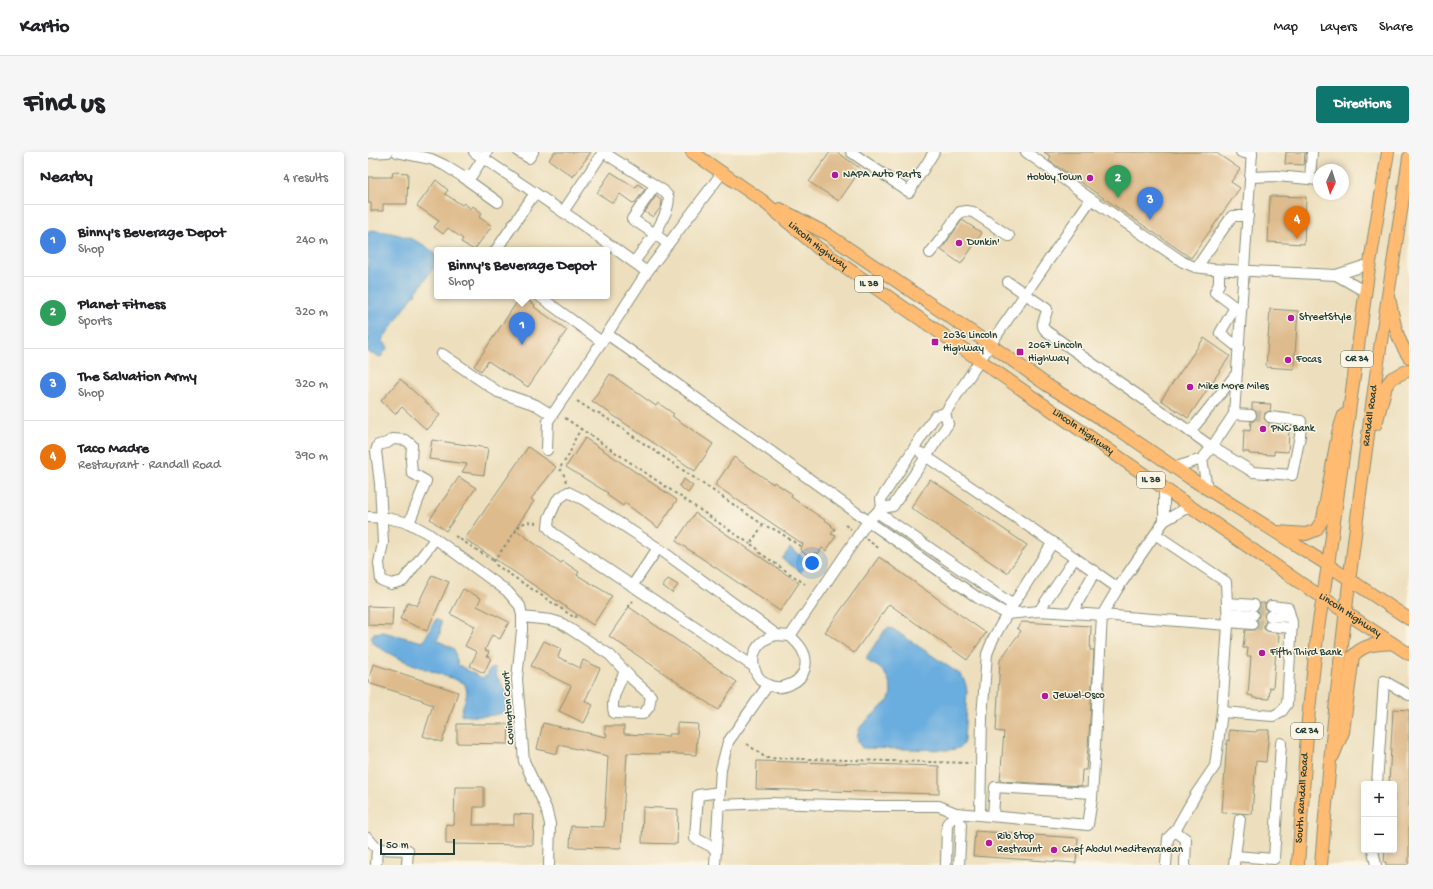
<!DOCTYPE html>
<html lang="en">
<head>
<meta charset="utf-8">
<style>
	:root { --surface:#fff; --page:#f6f6f6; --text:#202124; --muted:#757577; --line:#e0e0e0; --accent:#0f766e }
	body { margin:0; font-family:"Gochi Hand",sans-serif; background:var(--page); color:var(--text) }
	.controls { position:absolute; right:12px; bottom:12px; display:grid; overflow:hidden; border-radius:4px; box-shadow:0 2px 6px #0003 }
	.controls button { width:36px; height:36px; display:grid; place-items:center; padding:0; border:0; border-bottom:1px solid var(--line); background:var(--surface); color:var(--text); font:20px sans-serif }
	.compass { position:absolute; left:945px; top:12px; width:36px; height:36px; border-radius:50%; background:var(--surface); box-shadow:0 2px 6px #0003; rotate:184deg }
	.scale { position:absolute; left:12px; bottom:10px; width:75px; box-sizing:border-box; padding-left:4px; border:2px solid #1f3d34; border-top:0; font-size:11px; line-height:14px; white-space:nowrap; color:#1f3d34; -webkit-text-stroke:3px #fcf5e5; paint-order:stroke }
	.you { position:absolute; left:444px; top:411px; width:14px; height:14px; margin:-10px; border:3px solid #fff; border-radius:50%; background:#1a73e8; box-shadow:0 0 0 6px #1a73e833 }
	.badge { display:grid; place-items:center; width:26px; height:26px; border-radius:50%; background:var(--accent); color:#fff; font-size:13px; font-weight:700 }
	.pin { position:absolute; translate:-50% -33px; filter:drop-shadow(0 1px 2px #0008) }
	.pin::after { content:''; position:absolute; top:21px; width:14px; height:12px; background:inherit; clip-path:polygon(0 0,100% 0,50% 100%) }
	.popup { position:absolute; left:66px; top:95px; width:176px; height:52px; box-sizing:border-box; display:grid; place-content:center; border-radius:4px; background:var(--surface); filter:drop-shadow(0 1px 3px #0005); font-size:13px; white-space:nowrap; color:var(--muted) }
	.popup b { font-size:15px; color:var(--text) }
	.popup::after { content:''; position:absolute; left:50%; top:100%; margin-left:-8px; border:8px solid transparent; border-top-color:var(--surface) }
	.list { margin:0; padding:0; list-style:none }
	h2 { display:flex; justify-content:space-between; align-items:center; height:52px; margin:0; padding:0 16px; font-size:17px }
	h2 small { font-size:13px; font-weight:400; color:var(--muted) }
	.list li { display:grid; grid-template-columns:26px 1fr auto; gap:12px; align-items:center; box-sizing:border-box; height:72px; padding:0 16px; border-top:1px solid var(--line) }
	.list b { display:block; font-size:15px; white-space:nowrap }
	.list p { margin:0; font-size:13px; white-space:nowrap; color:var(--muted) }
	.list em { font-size:13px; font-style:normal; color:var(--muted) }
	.map { position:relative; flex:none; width:1041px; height:713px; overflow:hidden; border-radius:4px }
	header { display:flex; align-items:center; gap:24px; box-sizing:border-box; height:56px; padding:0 20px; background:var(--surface); border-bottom:1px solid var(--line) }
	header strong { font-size:19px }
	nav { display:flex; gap:22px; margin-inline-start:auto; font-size:14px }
	.intro { display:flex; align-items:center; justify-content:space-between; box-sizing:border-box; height:96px; padding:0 24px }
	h1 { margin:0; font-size:28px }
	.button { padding:10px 18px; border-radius:4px; background:var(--accent); color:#fff; font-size:14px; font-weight:700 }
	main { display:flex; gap:24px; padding:0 24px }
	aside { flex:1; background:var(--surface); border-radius:4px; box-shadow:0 2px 6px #0003 }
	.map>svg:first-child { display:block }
</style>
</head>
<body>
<header>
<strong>Kartio</strong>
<nav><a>Map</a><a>Layers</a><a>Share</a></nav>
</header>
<div class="intro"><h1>Find us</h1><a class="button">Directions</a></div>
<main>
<aside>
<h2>Nearby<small>4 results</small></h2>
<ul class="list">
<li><span class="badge" style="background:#3f7fe0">1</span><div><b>Binny's Beverage Depot</b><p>Shop</p></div><em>240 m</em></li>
<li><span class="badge" style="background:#2e9e5b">2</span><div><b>Planet Fitness</b><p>Sports</p></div><em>320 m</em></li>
<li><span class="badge" style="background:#3f7fe0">3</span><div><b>The Salvation Army</b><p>Shop</p></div><em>320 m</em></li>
<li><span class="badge" style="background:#e8710a">4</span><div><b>Taco Madre</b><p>Restaurant · Randall Road</p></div><em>390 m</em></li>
</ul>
</aside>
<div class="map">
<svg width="1041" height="713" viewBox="0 0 1041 713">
	<rect width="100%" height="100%" fill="#fcf5e5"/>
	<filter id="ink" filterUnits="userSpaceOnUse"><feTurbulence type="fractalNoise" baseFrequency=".025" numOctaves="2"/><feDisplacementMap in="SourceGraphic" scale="8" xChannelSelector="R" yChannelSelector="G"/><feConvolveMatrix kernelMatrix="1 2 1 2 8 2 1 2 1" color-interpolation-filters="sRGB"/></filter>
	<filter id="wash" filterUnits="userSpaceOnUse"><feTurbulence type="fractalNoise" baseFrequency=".012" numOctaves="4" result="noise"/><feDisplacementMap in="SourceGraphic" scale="16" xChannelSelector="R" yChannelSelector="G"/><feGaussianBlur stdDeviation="0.9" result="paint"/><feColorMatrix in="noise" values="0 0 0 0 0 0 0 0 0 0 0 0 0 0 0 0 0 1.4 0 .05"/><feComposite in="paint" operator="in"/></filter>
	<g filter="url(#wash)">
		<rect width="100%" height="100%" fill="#eddfbd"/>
		<!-- water -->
		<g fill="#6aaddf" stroke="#44758a">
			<path d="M4 78C27 81 53 86 69 104V111L14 188 20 195 13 205 0 201V79Z"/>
			<path d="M422 396 440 409 433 420 414 407Z"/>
			<path d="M68 467 73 470 72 482 69 488 86 497 90 513 114 526 120 523V519L127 515 129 525 138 539 140 547 139 555 137 560C124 565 107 565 93 563 94 550 103 544 96 531 67 519 28 510 4 490L3 485 6 481 15 480 55 490Z"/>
			<path d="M520 476 525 477 593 523 597 530 599 538 596 589C594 597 588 597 581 598L494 596C488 588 488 582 493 574L521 548C526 537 520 522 510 515 506 512 502 512 499 508V504L517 478Z"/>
		</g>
		<g id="blocks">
			<!-- building -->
			<g fill="#debb8c">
				<path d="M186 0H223L205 25 181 8Z"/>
				<path d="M462 0H469L493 17 471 49 441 30Z"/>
				<path d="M676 0H847L872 17 863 30 872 36 823 106 689 14 681 9 683 5Z"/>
				<path d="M918 0H937L936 13 917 12Z"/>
				<path d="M25 20 40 21 39 52H15V59H3V51H0V25H24Z"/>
				<path d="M243 20 268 36 270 32 277 37 266 52 252 42 245 51 229 41Z"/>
				<path d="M68 28 80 38 77 42 94 53 96 51 103 57 105 54 114 61 111 65 124 74 106 98 93 90 95 87 80 76 75 82 66 75 71 69 49 54Z"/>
				<path d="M288 44 294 49 293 55 285 65 277 60Z"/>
				<path d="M902 44 938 45 936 92 900 90Z"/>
				<path d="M594 68 614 81 593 112 573 98Z"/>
				<path d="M153 144 167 153 166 155 199 178 160 235 120 209 113 219 106 214Z"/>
				<path d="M902 157 930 159 926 217 898 215Z"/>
				<path d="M836 186 862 204 820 266 793 248Z"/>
				<path d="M242 222 288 254 290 251 306 262 304 264 345 292 327 319 224 249Z"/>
				<path d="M32 227 72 263 59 278 34 255 27 262 13 249Z"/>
				<path d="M884 251 903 252 902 259 897 261 896 267 901 271V275L907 276V278H921L920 300 906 299V303L881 302V300H875L876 278 882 279 883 269H886L889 264V260L884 257Z"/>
				<path d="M217 286 309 348 290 376 257 351 255 354 239 343 240 341 198 315Z"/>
				<path d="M64 288 120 296 116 323 94 320 99 312 61 307Z"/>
				<path d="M160 295 188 315 163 347 166 349 147 377 193 411 195 409 211 420 209 423 244 444 225 473 97 387Z"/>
				<path d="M366 305 405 332 406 330 424 342 423 345 464 373 463 374 467 377 463 382 468 384 458 399 454 396 450 402 447 400 443 406 432 398 435 392 347 333Z"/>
				<path d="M91 325 108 336 78 379 62 367Z"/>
				<path d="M316 327 325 334 320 341 311 334Z"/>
				<path d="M562 327 659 393 639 421 543 356Z"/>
				<path d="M327 361 431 431 412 459 308 389Z"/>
				<path d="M511 405 618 481 599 508 521 452 486 501 457 480Z"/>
				<path d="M64 423 81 430 59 479 32 467 40 450 49 454Z"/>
				<path d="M300 427 310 433 304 441 295 434Z"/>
				<path d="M95 437 113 446 109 454 141 470 132 487 124 483 117 498 121 500 119 504 123 506 116 521 102 514 109 500 97 494 107 474 82 462Z"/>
				<path d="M892 451H897V456L899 459 896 463 898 469 896 473V477L899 479 910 481 909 483H911L910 498H908L907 510 905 536 902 535 901 547 885 546V544L880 543 883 504H879L880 496H875L877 478H886L890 475V472L889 468 891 463 889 458 892 456Z"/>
				<path d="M0 454 25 455 24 474 0 473Z"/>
				<path d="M261 455 369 530 350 558 241 484Z"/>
				<path d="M654 470 723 474 722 498H726L722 569 718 618H714L713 634 632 629 636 580 628 579 632 508 653 479 649 476Z"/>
				<path d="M176 489 193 497 190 505 212 516 215 508 232 516 217 549 225 553 216 571 191 559 203 534 163 514Z"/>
				<path d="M5 512 90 540 74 590 55 584 65 553 54 549 55 548 0 531Z"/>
				<path d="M1025 557 1041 558V713H1018V710H1016L1017 698H1026V632H1021Z"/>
				<path d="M175 571 238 585 239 582 237 581V574H256V582L301 584V582H309V571L330 572 328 603 293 601V602L259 601 253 696 202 695 203 674 236 675 240 604 191 593 189 602 169 597Z"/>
				<path d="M89 572H141L140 592 89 591Z"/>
				<path d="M861 578 888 580 889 578H901L898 610 888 609 884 662 854 660 859 588 861 589Z"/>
				<path d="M389 609 571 614V642L388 637Z"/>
				<path d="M87 635H116V655H106L105 673H146V662L166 663 165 693 78 692V672L86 673Z"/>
				<path d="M275 655 310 657 309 692 274 691Z"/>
				<path d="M607 679 710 686 708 711 605 704Z"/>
			</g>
		</g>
	</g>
	<g filter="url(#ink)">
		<use href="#blocks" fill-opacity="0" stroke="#868e78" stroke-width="1"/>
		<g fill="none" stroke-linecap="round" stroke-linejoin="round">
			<!-- minor-tunnel -->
			<g stroke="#c4bfa2" stroke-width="10" stroke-dasharray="10 5" stroke-linecap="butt">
				<path d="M883 263 902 265"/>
				<path d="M885 457 903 458"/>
				<path d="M884 472 902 474"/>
			</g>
			<!-- minor casing -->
			<g stroke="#868e78" stroke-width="12">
				<g id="minor">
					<path d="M29 0 63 7 76 13 95 25 104 23 119 0"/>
					<path d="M106 0 213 72 279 120"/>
					<path d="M151 0 161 6 165 0"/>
					<path d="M235 0 296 39C296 40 300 44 300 44 304 53 291 74 287 82L300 92"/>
					<path d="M483 0 541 40 566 0"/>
					<path d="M658 0 723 47"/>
					<path d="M873 0 884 3"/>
					<path d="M0 1 20 0"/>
					<path d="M95 25 130 50"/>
					<path d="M882 25 909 24 951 28"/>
					<path d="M942 27 944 0"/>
					<path d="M195 60 235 0"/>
					<path d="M580 77 592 60 599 59 605 60 641 84"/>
					<path d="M128 98 167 41"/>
					<path d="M562 101 576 83"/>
					<path d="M266 110 287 82 264 67 287 34"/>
					<path d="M829 115 864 64H880"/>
					<path d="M851 118V132L847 140 867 155"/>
					<path d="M640 130 679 157C679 166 670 171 678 179L844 295 885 320 924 323 932 284 933 269 902 265"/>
					<path d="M998 140 968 123 1002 112"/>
					<path d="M171 144 234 190"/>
					<path d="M239 182 500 369 610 446 639 462 685 390"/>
					<path d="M871 196 852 181 867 155H874"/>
					<path d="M74 202 130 240 168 253 184 263"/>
					<path d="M866 262 883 263"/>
					<path d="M822 280 869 221"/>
					<path d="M179 298 180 269 239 182 279 120 354 21"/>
					<path d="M553 301 707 406"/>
					<path d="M834 307 844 295 866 262 884 0"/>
					<path d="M808 315 834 307 839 336"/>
					<path d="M796 337V369L822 354"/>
					<path d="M514 356 513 347 567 264 577 261 622 193 723 47 815 110 827 115 843 117 968 123"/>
					<path d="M509 360 645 453"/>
					<path d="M0 365 19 366 41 371 61 382 139 439 152 454 154 463V478L149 527 156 609 178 656 182 672 181 713"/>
					<path d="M41 371 58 329 44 321 43 309 44 293 38 288 25 287 19 291 10 293 8 299 12 332 15 391 11 411 13 428 23 432 35 429 67 387"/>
					<path d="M787 382 858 430 860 473 734 463 750 436 796 369"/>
					<path d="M264 434 290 396"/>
					<path d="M859 451 886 453"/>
					<path d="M671 459 707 406 750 436"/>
					<path d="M704 461 727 419"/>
					<path d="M860 461 885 463"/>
					<path d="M902 464 922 465"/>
					<path d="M154 465 183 468 193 471 242 503 264 527 283 544 281 555 275 562 246 561C242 546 251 533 257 519"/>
					<path d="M860 470 884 472"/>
					<path d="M860 473 854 560 905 564 914 559 919 552 924 470 920 456 903 454"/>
					<path d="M902 474 924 476"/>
					<path d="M409 483 422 484C432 493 440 502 437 516 435 523 430 529 423 532 388 549 366 493 409 483Z"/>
					<path d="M422 484 500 369 514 356 525 354 580 272 577 261"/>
					<path d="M385 514 185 381 180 375 181 366 189 348 200 340 216 348 290 396 409 483"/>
					<path d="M1009 632 1016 529 1041 543"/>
					<path d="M351 653 401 651 497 654H571L588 661 720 673 724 647 734 463 671 459 639 462 625 487 619 502 614 565 612 663"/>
					<path d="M588 661 593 673 591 713"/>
					<path d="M625 664 627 635 724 641"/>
					<path d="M807 679 828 642 847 614 854 560"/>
					<path d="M0 686 9 697 8 713"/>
					<path d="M9 697 40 698 39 713"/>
					<path d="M348 697 327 686 330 643 352 640"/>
					<path d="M1005 698 1008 713"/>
					<path d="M867 704 872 667"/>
					<path d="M347 713 353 617 360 590 400 533"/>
					<path d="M578 713 579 672 588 661"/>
					<path d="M798 713 800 686 807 679 818 687 817 713"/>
					<path d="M866 713 867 704 906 707 913 591"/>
				</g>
			</g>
			<!-- major casing -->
			<g stroke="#868e78" stroke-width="14">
				<g id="major">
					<path id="s1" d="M324 0 395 49 450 96 931 430 1041 502"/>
					<path d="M412 57 459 82 617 189 679 233 753 279 822 326 960 413 1041 467"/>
					<path d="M1022 150C1026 171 1029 188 1041 205"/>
					<path d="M1008 272 1018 234 1024 226 1041 218"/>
					<path d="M910 380 938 382 948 378 955 367 970 281 976 263"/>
					<path d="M965 604 975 580 985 504C997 491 1008 493 1024 491"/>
					<path id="s2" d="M930 713 940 567 950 476 960 413 999 129 1020 0"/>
					<path id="s3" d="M953 713C965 562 982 411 1003 261 1014 175 1029 91 1041 5"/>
				</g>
			</g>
			<!-- path -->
			<g stroke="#868e78" stroke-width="2" stroke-dasharray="3 3" stroke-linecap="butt">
				<path d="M209 249 226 260 231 261 397 374 408 378 432 394"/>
				<path d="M197 266 382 392"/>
				<path d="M198 330 195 320 191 317 201 303 207 287 213 277"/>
				<path d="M169 371 159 370 152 373 126 409 128 413 207 466 209 463"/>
				<path d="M395 373 382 392 388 395 392 401 437 432"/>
				<path d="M477 373 483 377"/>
				<path d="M87 384 126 409"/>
				<path d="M498 387 512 397"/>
				<path d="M260 455 265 449"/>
				<path d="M379 592 398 606 603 611"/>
			</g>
			<!-- minor -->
			<use href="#minor" stroke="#fff" stroke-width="10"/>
			<!-- major -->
			<use href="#major" stroke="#ffbb71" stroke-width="12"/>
		</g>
	</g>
	<!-- markers -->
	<g fill="#b5179e" stroke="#fcf5e5" stroke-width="1.5">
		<circle cx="467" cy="23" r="4"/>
		<circle cx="722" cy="26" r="4"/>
		<circle cx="591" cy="91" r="4"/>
		<circle cx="923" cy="166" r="4"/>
		<rect x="563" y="186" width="8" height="8" rx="2"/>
		<rect x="648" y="196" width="8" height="8" rx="2"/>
		<circle cx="920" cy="208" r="4"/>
		<circle cx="822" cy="235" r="4"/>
		<circle cx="895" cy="277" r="4"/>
		<circle cx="894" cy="501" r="4"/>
		<circle cx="677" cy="544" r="4"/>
		<circle cx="621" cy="691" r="4"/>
		<circle cx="686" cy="698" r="4"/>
	</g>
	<g text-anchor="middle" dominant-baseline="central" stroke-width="3" stroke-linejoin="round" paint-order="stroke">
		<!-- shield labels -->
		<g fill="#fcf5e5" stroke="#617469" stroke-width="1">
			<rect x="487" y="124" width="28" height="16" rx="3"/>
			<rect x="973" y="199" width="32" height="16" rx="3"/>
			<rect x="769" y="320" width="28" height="16" rx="3"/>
			<rect x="923" y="571" width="32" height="16" rx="3"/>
		</g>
		<g font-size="10" font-weight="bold" fill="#1f3d34">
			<text x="501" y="132">IL 38</text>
			<text x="989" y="207">CR 34</text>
			<text x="783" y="328">IL 38</text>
			<text x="939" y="579">CR 34</text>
		</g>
		<!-- poi labels -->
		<g font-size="11" fill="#1f3d34" stroke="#fcf5e5" text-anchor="start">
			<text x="475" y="23">NAPA Auto Parts</text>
			<text x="714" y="26" text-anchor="end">Hobby Town</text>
			<text x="599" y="91">Dunkin'</text>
			<text x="931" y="166">StreetStyle</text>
			<text x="575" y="184">2036 Lincoln<tspan x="575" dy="13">Highway</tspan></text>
			<text x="660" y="194">2067 Lincoln<tspan x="660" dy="13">Highway</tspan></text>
			<text x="928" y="208">Focas</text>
			<text x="830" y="235">Mike More Miles</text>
			<text x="903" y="277">PNC Bank</text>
			<text x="902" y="501">Fifth Third Bank</text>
			<text x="685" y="544">Jewel-Osco</text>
			<text x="629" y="685">Rib Stop<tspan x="629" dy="13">Restraunt</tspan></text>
			<text x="694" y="698">Chef Abdul Mediterranean</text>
		</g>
		<!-- street labels -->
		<g font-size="11" fill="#1f3d34" stroke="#fcf5e5">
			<text stroke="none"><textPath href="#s1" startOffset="157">Lincoln Highway</textPath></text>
			<text stroke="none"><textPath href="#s3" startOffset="452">Randall Road</textPath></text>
			<text stroke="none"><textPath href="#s1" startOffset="481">Lincoln Highway</textPath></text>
			<text stroke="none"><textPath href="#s1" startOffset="805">Lincoln Highway</textPath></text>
			<text transform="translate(141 556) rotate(-94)">Covington Court</text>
			<text stroke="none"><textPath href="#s2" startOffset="67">South Randall Road</textPath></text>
		</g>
	</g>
</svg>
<div class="controls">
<button>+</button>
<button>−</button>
</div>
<svg class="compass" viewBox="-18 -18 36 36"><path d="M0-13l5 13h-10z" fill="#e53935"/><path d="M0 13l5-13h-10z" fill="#757577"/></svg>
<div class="scale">50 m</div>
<div class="you"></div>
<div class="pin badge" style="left:154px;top:193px;background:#3f7fe0">1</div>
<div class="popup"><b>Binny's Beverage Depot</b>Shop</div>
<div class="pin badge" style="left:750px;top:46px;background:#2e9e5b">2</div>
<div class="pin badge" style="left:782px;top:68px;background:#3f7fe0">3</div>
<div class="pin badge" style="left:929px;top:87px;background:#e8710a">4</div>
</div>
</main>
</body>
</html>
